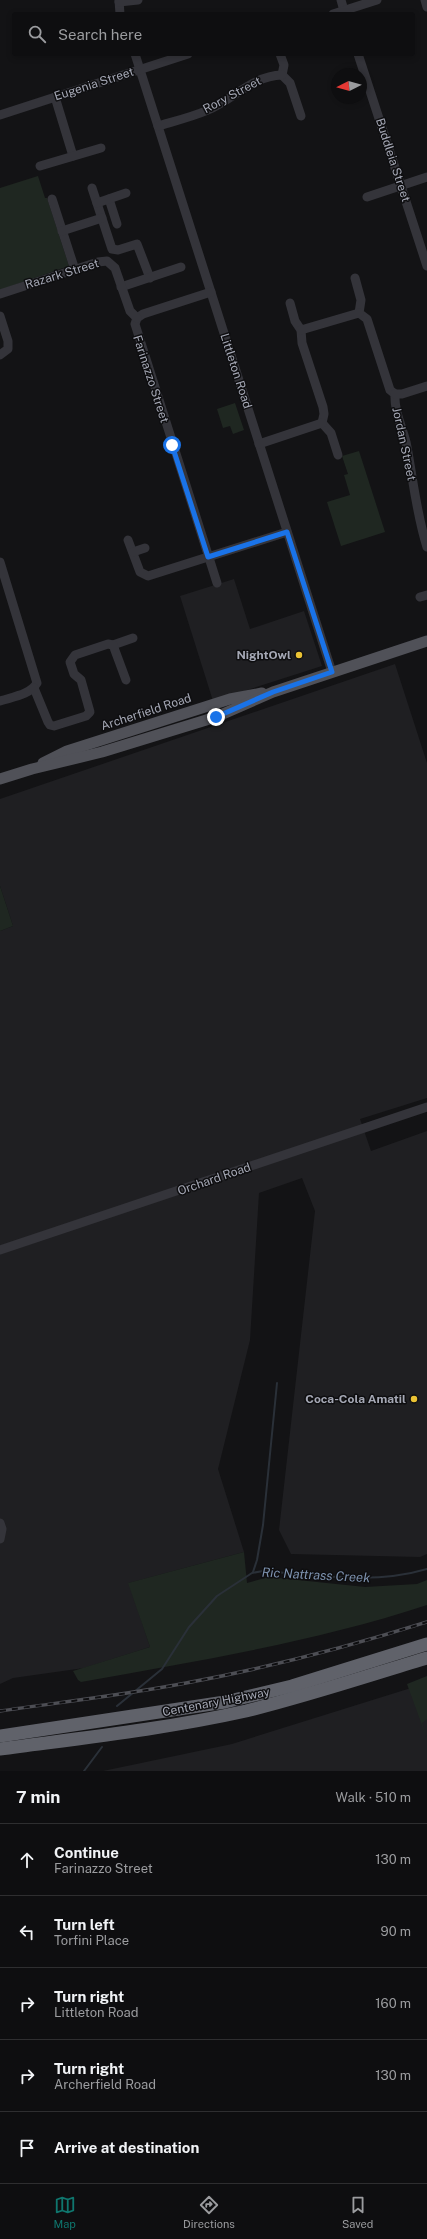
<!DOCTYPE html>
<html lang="en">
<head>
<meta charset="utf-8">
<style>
	:root { --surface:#0e0e10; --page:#1c1c1e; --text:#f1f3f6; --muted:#9b9c9f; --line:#2e2e30; --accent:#0f766e }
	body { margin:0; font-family:"Public Sans",sans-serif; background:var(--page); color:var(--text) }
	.compass { position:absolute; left:331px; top:68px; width:36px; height:36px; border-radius:50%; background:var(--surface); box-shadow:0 2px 6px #0003; rotate:264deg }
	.stop { position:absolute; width:12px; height:12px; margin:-9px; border:3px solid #1a73e8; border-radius:50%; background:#fff }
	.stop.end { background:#1a73e8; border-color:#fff; box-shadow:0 1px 4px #0008 }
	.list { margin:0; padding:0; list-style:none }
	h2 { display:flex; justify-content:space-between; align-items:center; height:52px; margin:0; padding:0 16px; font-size:17px }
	h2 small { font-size:13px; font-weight:400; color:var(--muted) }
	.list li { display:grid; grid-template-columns:26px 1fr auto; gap:12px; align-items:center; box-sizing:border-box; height:72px; padding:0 16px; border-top:1px solid var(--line) }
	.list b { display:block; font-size:15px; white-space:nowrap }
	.list p { margin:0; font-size:13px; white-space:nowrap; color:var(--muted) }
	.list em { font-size:13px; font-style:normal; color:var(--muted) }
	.icon { flex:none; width:22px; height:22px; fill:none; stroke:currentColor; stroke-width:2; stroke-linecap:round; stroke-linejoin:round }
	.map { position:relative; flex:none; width:427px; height:1771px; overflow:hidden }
	.search { position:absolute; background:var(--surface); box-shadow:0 2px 6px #0003; left:12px; right:12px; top:12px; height:44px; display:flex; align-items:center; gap:10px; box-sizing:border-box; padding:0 14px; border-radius:4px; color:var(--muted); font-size:15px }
	.sheet { height:412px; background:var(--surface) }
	nav { display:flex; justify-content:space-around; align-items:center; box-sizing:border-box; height:56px; border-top:1px solid var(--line); background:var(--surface); font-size:11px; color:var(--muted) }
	nav a { display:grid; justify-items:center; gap:2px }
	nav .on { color:var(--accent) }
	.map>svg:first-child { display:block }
</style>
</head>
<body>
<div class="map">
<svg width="427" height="1771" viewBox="0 0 427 1771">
	<rect width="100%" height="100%" fill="#131315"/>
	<!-- built -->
	<g fill="#1f1f22">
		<path d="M234 579 250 629 304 611 322 666 213 701 180 596Z"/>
		<path d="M395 664 427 763V1098L360 1119 371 1151 427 1131V1554L420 1557 291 1554 279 1530 315 1211 302 1178 259 1193 250 1340 218 1469 244 1552 129 1583 150 1647 84 1668 13 1678 0 1684V931L13 926 0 886V799Z"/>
		<path d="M427 1683V1771H103L232 1744Z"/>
	</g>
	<!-- green -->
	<g fill="#1f2721">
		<path d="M38 176 45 198H47L69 266 0 290V188Z"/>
		<path d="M235 403 244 430 233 434 230 426 223 428 217 409Z"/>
		<path d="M359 451 385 532 341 546 327 502 350 495 344 475 348 474 342 456Z"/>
		<path d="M0 886 13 926 0 931Z"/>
		<path d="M244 1552 247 1583 269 1577 365 1587 417 1584 427 1580V1605C315 1642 197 1661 81 1682L78 1680 73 1671 150 1647 128 1583Z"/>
		<path d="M427 1676V1719L422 1723 427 1739 407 1684Z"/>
	</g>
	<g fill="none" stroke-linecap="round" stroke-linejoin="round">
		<!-- stream -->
		<g stroke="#2a3038" stroke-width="2">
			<path d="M253 1572 257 1560 263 1525 277 1383"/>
			<path d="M117 1706 162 1669 189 1627 217 1596 252 1573 263 1571C317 1575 374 1585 427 1569"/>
			<path d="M84 1771 102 1747"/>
		</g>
		<!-- minor -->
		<g stroke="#34343a" stroke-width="9">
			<path d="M119 0 120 14"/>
			<path d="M341 0 345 14"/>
			<path d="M425 0 427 7"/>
			<path d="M119 2 138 0"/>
			<path d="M333 14 377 0"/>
			<path d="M135 54 332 672"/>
			<path d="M280 54 284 65 282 75 290 83 301 116"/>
			<path d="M358 54 427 266"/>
			<path d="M55 97 73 156"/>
			<path d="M0 115 188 54"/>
			<path d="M158 126C175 121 192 117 208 110 234 99 252 76 282 75"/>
			<path d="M40 166 101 148"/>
			<path d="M92 188 112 249 118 250 137 244 150 278"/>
			<path d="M367 197 427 177"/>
			<path d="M52 199 75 270"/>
			<path d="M109 199 117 224"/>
			<path d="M97 203 126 193"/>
			<path d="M62 231 102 218"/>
			<path d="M355 278 361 300 359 313 367 319 390 390 395 394C394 411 402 426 406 442 413 477 416 513 427 547"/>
			<path d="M121 287 181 267"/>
			<path d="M211 292 143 314 137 318 135 324 217 583"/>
			<path d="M0 294 98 262 107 261 115 268 130 311 137 318"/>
			<path d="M290 303 295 321 301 330 302 343 323 407 324 414 322 423 331 433 338 455"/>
			<path d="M0 316 8 341V349L0 355"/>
			<path d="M301 330 359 313"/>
			<path d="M395 394H402L427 386"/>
			<path d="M259 444 322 423"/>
			<path d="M128 540 140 572 148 576 287 532"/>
			<path d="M133 552 145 548"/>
			<path d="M0 562 37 683C30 695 12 697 0 701"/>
			<path d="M420 597 427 595"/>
			<path d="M113 645 133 638"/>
			<path d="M34 688 48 722 50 725 54 726 86 716 90 712 81 680 74 674 70 662 75 655 108 644 113 645 126 680"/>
			<path d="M0 1250 427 1107"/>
			<path d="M0 1523 2 1529 0 1539"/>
		</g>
		<!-- major -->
		<g stroke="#505158" stroke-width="11">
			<path d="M43 763 67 751 230 699 262 693"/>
			<path d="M0 779 32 769 102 752 216 717 273 692 427 641"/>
		</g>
		<!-- highway -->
		<g stroke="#60626a" stroke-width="13">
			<path d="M0 1736 225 1702 292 1686 427 1644"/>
			<path d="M0 1749C82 1738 165 1729 246 1711 307 1696 367 1676 427 1658"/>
		</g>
		<!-- rail casing -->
		<g stroke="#4d4e54" stroke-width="3.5">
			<path id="rail" d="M0 1711C62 1702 124 1695 186 1683 267 1668 348 1647 427 1622"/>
		</g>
		<!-- rail -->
		<use href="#rail" stroke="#0e0e10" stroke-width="2" stroke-dasharray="6" stroke-linecap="butt"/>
	</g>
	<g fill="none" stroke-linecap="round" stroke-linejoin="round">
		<!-- route -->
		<path stroke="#1a73e8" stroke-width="5" d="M172 445 208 557 287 532 332 672 273 692 216 717"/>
	</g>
	<!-- markers -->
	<g fill="#ebc334" stroke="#0e0e10" stroke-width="1.5">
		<circle cx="299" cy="655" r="4"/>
		<circle cx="414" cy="1399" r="4"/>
	</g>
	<g text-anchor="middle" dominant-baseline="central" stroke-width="3" stroke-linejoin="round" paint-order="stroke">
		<!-- street labels -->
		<g font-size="12" fill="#a5a8b5" stroke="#0e0e10">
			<text transform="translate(94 84) rotate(-18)">Eugenia Street</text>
			<text transform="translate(232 95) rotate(-28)">Rory Street</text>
			<text transform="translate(393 160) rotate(72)">Buddleia Street</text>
			<text transform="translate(62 274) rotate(-17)">Razark Street</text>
			<text transform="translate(236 371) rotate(72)">Littleton Road</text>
			<text transform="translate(151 379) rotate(72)">Farinazzo Street</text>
			<text transform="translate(404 444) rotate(78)">Jordan Street</text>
			<text transform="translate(146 712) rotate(-18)">Archerfield Road</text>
			<text transform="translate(214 1179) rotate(-19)">Orchard Road</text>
			<text transform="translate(216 1702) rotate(-11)">Centenary Highway</text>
		</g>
		<!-- poi labels -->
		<g font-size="12" font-weight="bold" fill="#a5a8b5" stroke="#0e0e10" text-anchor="end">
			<text x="291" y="655">NightOwl</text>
			<text x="406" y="1399">Coca-Cola Amatil</text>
		</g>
		<!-- water labels -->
		<g font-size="13" font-style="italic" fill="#7d92af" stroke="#0e0e10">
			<text transform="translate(316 1575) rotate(3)">Ric Nattrass Creek</text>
		</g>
	</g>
</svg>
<svg class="compass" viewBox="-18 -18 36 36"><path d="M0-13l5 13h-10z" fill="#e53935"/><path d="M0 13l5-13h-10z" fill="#9b9c9f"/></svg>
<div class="stop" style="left:172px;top:445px"></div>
<div class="stop end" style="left:216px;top:717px"></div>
<div class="search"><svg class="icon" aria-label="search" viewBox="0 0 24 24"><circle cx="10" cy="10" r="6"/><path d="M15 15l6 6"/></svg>Search here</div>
</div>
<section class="sheet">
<h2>7 min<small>Walk · 510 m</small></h2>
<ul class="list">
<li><svg class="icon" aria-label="ahead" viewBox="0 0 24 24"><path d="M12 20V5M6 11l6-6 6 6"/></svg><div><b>Continue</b><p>Farinazzo Street</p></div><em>130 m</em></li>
<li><svg class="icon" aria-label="left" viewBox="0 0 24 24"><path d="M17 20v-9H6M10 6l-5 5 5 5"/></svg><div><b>Turn left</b><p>Torfini Place</p></div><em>90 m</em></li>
<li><svg class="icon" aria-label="right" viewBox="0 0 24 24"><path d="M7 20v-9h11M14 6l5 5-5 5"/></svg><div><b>Turn right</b><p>Littleton Road</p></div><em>160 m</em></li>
<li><svg class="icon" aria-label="right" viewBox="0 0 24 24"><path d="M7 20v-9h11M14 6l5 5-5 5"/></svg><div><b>Turn right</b><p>Archerfield Road</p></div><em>130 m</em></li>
<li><svg class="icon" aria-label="arrive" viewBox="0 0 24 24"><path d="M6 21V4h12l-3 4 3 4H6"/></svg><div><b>Arrive at destination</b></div></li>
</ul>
</section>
<nav>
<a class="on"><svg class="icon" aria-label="map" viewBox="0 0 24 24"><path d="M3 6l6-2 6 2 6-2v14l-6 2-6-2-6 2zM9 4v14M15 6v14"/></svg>Map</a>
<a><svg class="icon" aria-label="directions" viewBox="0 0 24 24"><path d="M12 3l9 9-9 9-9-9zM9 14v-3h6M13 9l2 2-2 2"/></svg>Directions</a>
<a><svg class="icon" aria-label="saved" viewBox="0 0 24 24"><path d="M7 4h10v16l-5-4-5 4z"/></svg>Saved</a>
</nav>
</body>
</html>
